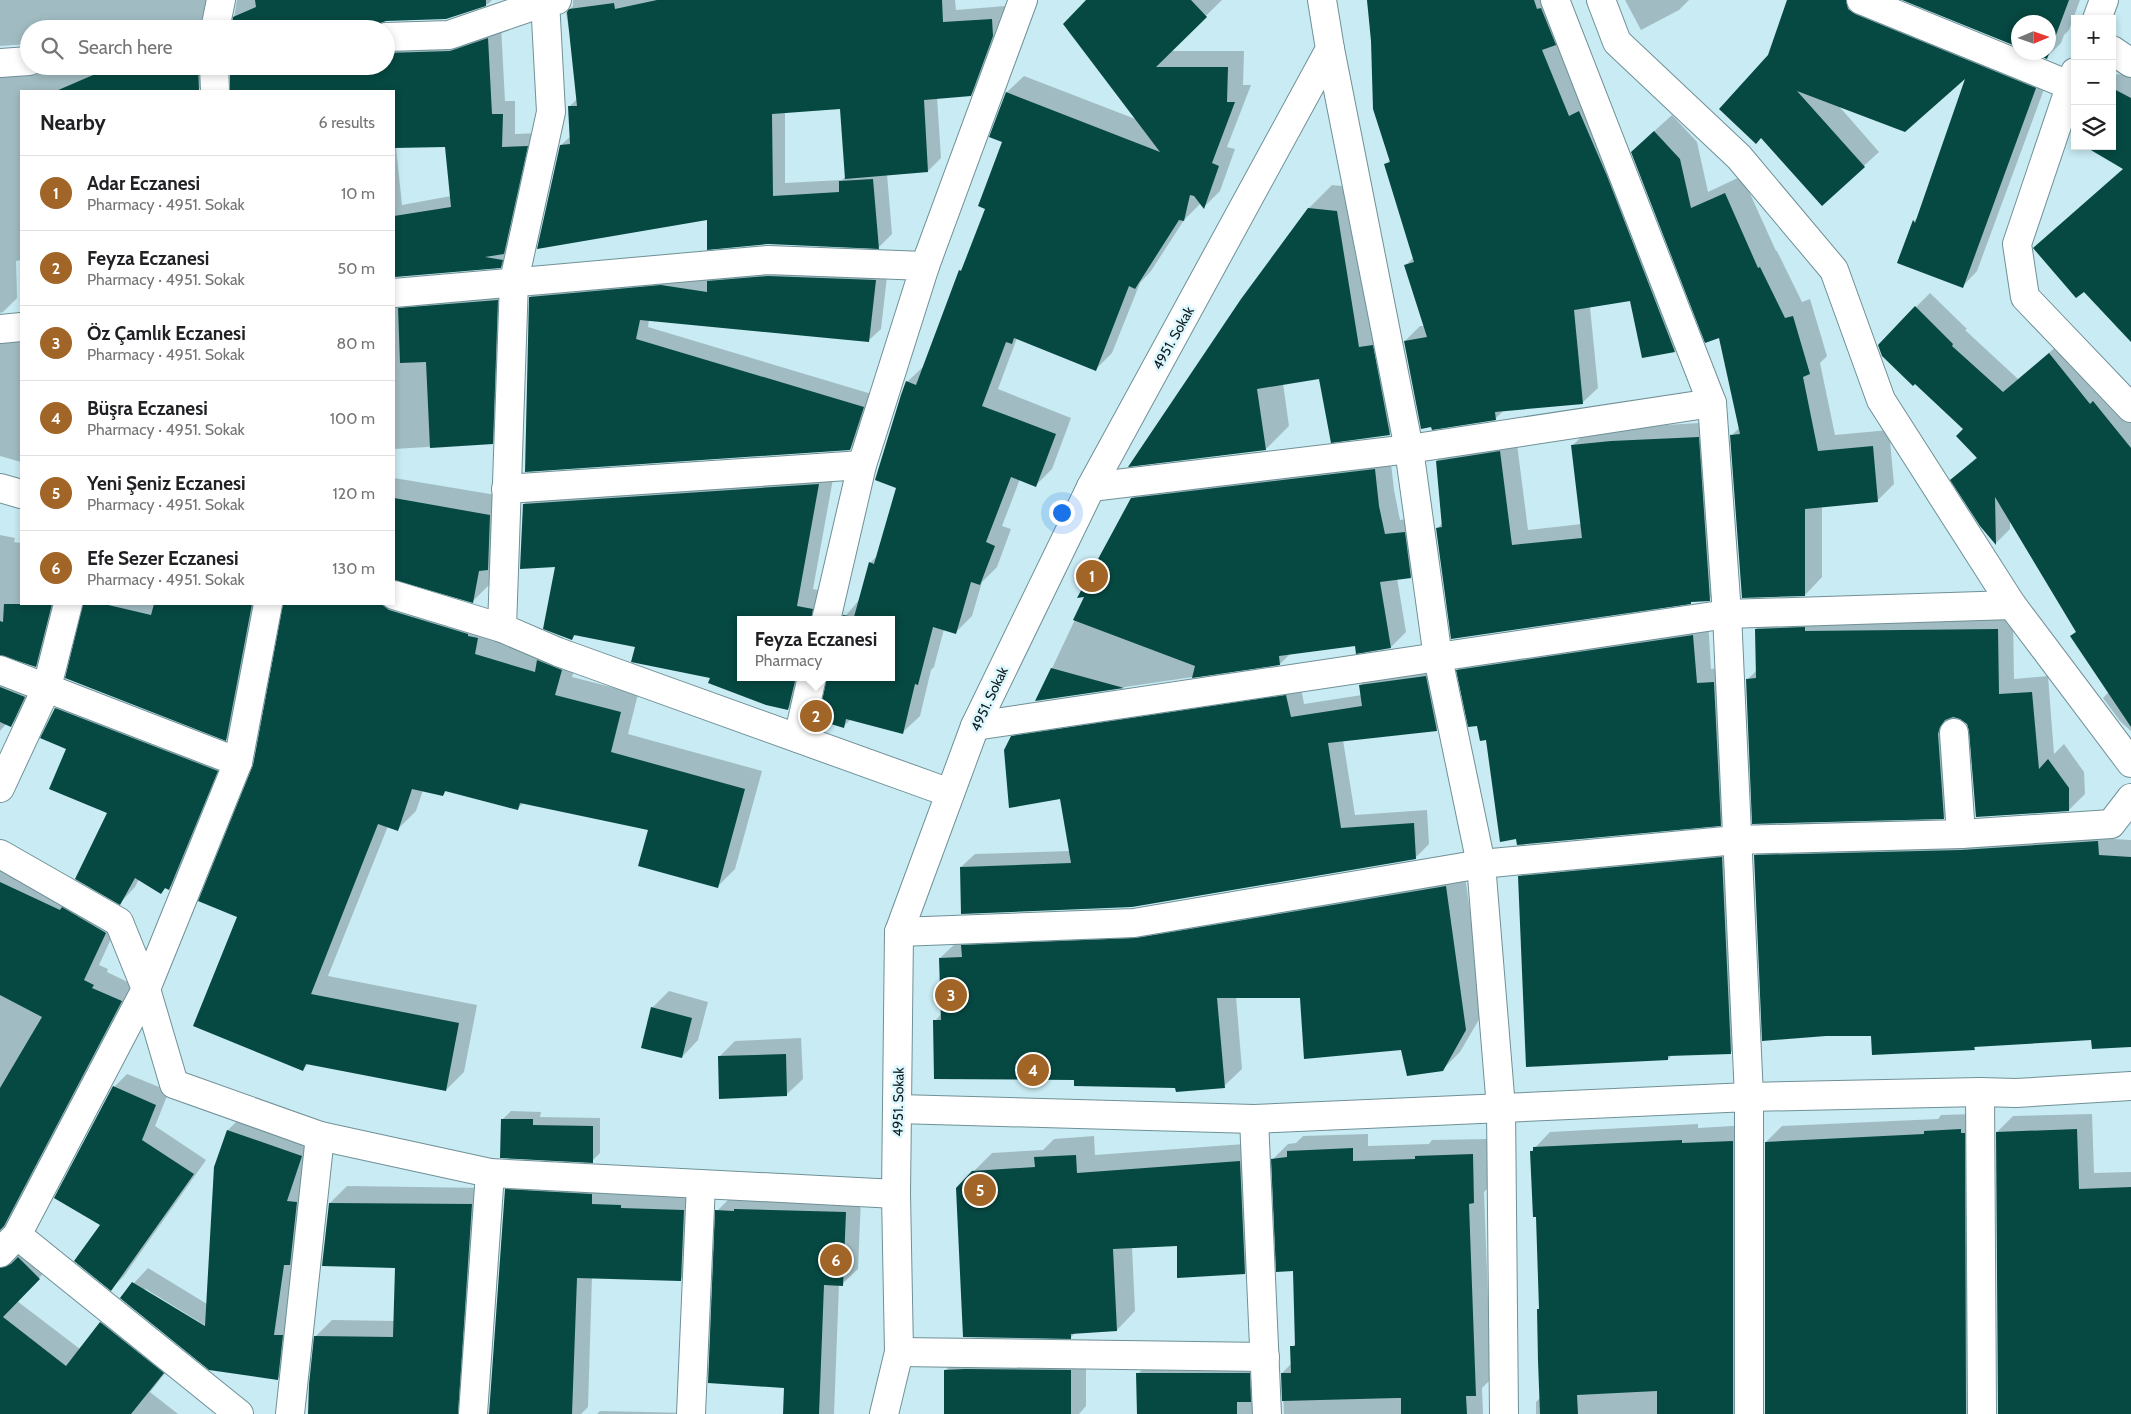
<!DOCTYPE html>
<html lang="en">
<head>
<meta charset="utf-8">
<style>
	:root { --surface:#fff; --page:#f6f6f6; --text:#202124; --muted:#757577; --line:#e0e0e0; --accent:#a16527 }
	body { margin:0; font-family:Cabin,sans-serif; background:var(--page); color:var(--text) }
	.controls { position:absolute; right:15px; top:15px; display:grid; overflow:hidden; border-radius:0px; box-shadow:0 2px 8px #0003 }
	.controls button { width:45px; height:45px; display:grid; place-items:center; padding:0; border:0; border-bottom:1px solid var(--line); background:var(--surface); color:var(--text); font:25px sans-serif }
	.compass { position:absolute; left:2011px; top:15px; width:45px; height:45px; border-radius:50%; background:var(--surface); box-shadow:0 2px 8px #0003; rotate:88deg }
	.you { position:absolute; left:1061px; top:512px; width:18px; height:18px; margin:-12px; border:4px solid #fff; border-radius:50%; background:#1a73e8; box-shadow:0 0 0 8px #1a73e833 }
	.badge { display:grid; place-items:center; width:32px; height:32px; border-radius:50%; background:var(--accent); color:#fff; font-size:16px; font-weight:700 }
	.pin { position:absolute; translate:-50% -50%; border:2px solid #fff; box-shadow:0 1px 5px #0006 }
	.popup { position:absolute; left:737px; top:616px; width:158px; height:65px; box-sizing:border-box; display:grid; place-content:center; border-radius:0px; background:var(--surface); filter:drop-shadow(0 1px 4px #0005); font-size:16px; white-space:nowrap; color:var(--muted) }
	.popup b { font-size:19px; color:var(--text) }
	.popup::after { content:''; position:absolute; left:50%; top:100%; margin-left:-10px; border:10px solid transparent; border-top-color:var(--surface) }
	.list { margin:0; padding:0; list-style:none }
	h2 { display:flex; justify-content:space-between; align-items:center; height:65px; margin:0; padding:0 20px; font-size:21px }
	h2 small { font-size:16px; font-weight:400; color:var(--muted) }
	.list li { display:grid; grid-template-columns:32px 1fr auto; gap:15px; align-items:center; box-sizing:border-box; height:75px; padding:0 20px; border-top:1px solid var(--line) }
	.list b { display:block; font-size:19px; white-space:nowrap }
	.list p { margin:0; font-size:16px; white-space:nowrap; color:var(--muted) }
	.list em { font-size:16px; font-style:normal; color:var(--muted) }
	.icon { flex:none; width:28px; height:28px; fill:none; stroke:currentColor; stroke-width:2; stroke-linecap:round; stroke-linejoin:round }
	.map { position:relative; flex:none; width:2131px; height:1414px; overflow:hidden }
	.search { position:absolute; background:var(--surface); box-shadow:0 2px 8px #0003; left:20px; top:20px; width:375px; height:55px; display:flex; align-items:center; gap:12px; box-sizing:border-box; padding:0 18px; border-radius:28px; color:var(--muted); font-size:19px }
	.panel { position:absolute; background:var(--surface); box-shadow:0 2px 8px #0003; left:20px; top:90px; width:375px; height:515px; border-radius:0px }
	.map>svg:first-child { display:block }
</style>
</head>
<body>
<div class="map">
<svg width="2131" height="1414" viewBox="0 0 2131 1414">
	<rect width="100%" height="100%" fill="#c9ebf3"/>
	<!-- shadow -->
	<g fill="#0003" fill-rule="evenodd">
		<path d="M0 0H215L220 29H29V44L0 46Z"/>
		<path d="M237 0H492L488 4 446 18 384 20 385 29H232Z"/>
		<path d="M573 0H955L956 10 1005 6 1006 22 984 82 970 95 937 97 941 158 928 171 887 174 892 234 879 247 708 218 561 145 571 136 570 106 577 99 570 30H569L566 13 573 6ZM841 108 846 176 842 180 785 183V112Z"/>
		<path d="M1088 0H1222L1170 51H1244L1243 85H1251L1227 147 1235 149 1220 191 1204 207 1201 203 1184 220 1151 271 1140 283 1112 353 1096 369 1017 338 998 389 1071 418 1052 469 1036 485 1020 479 1002 526 1011 529 997 567 982 582 972 616 956 632 944 629 934 667 931 670 920 716 903 732 851 719 843 727 828 681 891 677V620H741V677H808L805 692 788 709 636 646 576 634 572 639 557 565 524 504 541 487 835 468 813 589 829 592 840 619H843L859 600 870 563 878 555 897 487 907 382 925 365 960 271 964 266 987 208 1004 142 1007 92 1024 76 1138 120Z"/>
		<path d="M1367 0H1558L1689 336 1675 350 1643 357 1631 300 1590 307 1598 388 1583 402 1504 410 1495 419 1405 341 1420 326H1424L1406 265 1414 257 1386 164 1391 159Z"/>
		<path d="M1625 0H1689L1679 10 1641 30Z"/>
		<path d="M1788 0H1870L2050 73 1977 271 1963 286 1899 262 1914 221 1919 216 1967 74 1838 105 1879 152 1822 204 1769 56Z"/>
		<path d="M1906 0H2080L2069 30 2064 35 2061 43 2046 58 2048 52V22H2018V46Z"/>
		<path d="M501 26 505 101H515V134L540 133 514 253 500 267 394 276V91H230L231 66H386V33ZM446 146 451 196 402 205 396 147Z"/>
		<path d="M0 58 29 66H212V75L199 89 179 91H21V260L16 261 17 298 3 312 0 313Z"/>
		<path d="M2117 74 2131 76V340L2124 168 2112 146V79Z"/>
		<path d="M1672 115 1697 142 1708 192 1742 176 1776 251H1777L1802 302 1810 299 1827 356 1820 363 1835 435 1889 430 1894 484 1877 501 1822 506V577L1805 595 1731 436 1739 428 1720 336 1650 135Z"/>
		<path d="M1332 185 1361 188 1413 410 1390 433 1320 377 1283 383 1289 426 1266 449 1130 465 1308 209Z"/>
		<path d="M888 268 881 329 868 341 649 320 648 327 875 395 862 436 850 449 530 297 543 285 674 273 711 279 721 269Z"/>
		<path d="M394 287H510L506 429 492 443 394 449Z"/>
		<path d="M1930 293 1967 329 1965 330 2018 379 2064 340 2131 410V731L2120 721 2103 698 2109 692 2077 631 2010 519V529L1996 543 1952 480 1977 457 1916 307Z"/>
		<path d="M0 324 21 331V462L0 456Z"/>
		<path d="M1714 422 1726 584 1710 599 1437 529 1443 522 1437 461 1453 445 1516 436 1528 530 1582 524 1572 446 1588 430Z"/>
		<path d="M1390 454 1394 490 1400 520 1420 517 1426 562 1411 577 1397 578 1406 632 1391 647 1356 645 1290 654 1280 664 1037 700 1132 499 1148 483Z"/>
		<path d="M394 478 508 497 491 583 473 601 396 579 400 587 580 652 572 677 638 694 628 734 762 771 735 869 717 887 650 829 524 802 517 809 447 790 443 795 423 790 416 811 398 829 388 826 328 976 477 1005 464 1072 446 1090 309 1063 303 1069 239 916 255 765 284 604H394Z"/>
		<path d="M0 535 15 538 14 542 21 543V604H65L54 648 36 666 2 654 6 662 42 678 29 707 11 725 7 723 0 731Z"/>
		<path d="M84 604H266L244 721 226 739 84 607Z"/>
		<path d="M1772 613 2013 614 2014 679 2048 676 2054 754 2064 744 2084 772 2085 794 2069 810 1971 731 1968 723 1962 718 1954 717 1960 802 1944 818 1747 680 1757 670 1756 629Z"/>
		<path d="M1708 620 1711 669 1729 667 1736 809 1720 825 1487 739 1478 724 1458 670 1473 655Z"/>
		<path d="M1439 663 1450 716 1437 729 1343 740 1355 815 1427 810 1429 844 1415 858 961 867 975 854 1070 851 1061 797 1012 737 1026 723 1300 682 1304 704 1362 695 1361 685 1374 671Z"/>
		<path d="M71 693 232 755 185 873 169 888 166 887 161 893 139 879 135 887 120 903 108 813 67 748 56 709Z"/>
		<path d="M2114 825V839L2131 840V1046L2093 1039 1977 1045 1974 1049 1872 1034 1755 856 1771 839Z"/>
		<path d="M1740 839 1749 1034 1731 1052 1672 1055 1668 1059 1519 877 1538 859Z"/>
		<path d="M0 859 121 917 99 965 108 969 107 972 136 986 19 1209 0 1232Z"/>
		<path d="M1464 869 1484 1011 1460 1052 1442 1070 1301 996 1236 997 1242 1069 1224 1086H1176L1075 1079 935 1021 942 1013 940 958 958 941 1155 921Z"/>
		<path d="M669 991 708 1002 698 1040 682 1057 652 1008Z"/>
		<path d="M801 1038 803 1079 786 1095 719 1057 735 1041Z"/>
		<path d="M127 1074 169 1091 155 1126 206 1160 124 1276 111 1289 101 1225 114 1087Z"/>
		<path d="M511 1111 541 1112 540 1117 600 1118V1153L592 1161 503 1119Z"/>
		<path d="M1977 1114 1990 1411 1999 1414 1997 1132 2013 1116 2092 1114 2094 1173 2131 1172V1414H1766V1142L1782 1126 1938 1119 1941 1115Z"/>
		<path d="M243 1115 317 1141 301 1187H312L305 1249 297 1257 288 1320 297 1321 293 1363 278 1378 210 1369 121 1297 148 1268 207 1304 216 1167 228 1130ZM144 1288 211 1329 209 1331 148 1293Z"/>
		<path d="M1698 1124V1128L1749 1125 1757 1411 1766 1414H1536V1402L1541 1397 1538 1310 1540 1307 1537 1216 1531 1152 1550 1132Z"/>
		<path d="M1368 1134V1146L1429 1144 1432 1140 1488 1139 1489 1187 1484 1192 1491 1379 1482 1388 1483 1414H1284L1282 1373 1292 1363V1347L1297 1342 1294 1270 1273 1159 1288 1144 1296 1143 1303 1136Z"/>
		<path d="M1094 1136 1095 1155 1258 1143 1263 1254 1245 1273 1178 1244 1132 1247 1135 1311 1117 1330 1076 1332 1071 1337 957 1188 992 1153 1043 1150 1054 1139Z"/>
		<path d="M523 1173 701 1193 698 1262 681 1279 592 1277 588 1407 581 1414H310L315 1337 332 1320 395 1321 396 1267 330 1203 347 1186 488 1188 481 1410 490 1413 506 1190Z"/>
		<path d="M733 1195 861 1197 858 1269 842 1284H839L834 1414H784L785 1386 717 1211Z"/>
		<path d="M0 1232V1242L21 1253 54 1262 17 1301 80 1349 101 1323 117 1308 178 1357 150 1392 178 1414H0Z"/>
		<path d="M961 1355H1086V1406L1079 1414H946V1370Z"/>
		<path d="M1153 1358H1265L1276 1413 1282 1414H1138V1374Z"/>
		<path d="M600 1411 692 1413V1414H597Z"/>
	</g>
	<!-- building -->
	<g fill="#064942">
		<path d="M255 0H486V6L446 19 386 21 378 24 373 29H231L233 17 256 7Z"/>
		<path d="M657 0H942L943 22 992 19 993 36 971 96 924 100 928 172 845 179 840 109 772 114 773 196 839 192V181L873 179 879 249 768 244 707 250V220L537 249 560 145 570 144 568 106H577L567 12 569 9 614 3 615 9Z"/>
		<path d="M1086 0H1191L1207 17 1156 67H1228L1227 102H1235L1212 163 1219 166 1204 209 1194 196 1190 195 1184 221 1179 220 1135 289 1129 286 1096 371 1014 338 1012 344 1006 342 982 406 1056 434 1036 487 1011 477 986 542 995 546 980 585 971 582 956 634 933 627 918 685 915 684 903 734 846 719 844 728 818 720 827 677H891V620H842L843 615 854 617 869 562 874 564 896 488 875 480 901 395 906 381 916 385 959 270 961 271 985 209 978 206 1002 142 989 137 1006 92 1160 152 1063 24Z"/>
		<path d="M1367 0H1534L1537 9 1541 8 1556 45 1542 50 1569 116 1579 111 1607 176 1675 352 1642 358 1630 301 1574 310 1583 404 1495 412 1496 420 1432 430 1431 427 1421 429 1404 341 1427 337 1404 265 1414 262 1384 164 1390 162 1373 109 1371 41Z"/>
		<path d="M1787 0H1846L1848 9 1855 14 2036 88 1963 288 1897 263 1913 220 1915 223 1965 79 1905 132 1797 91 1865 167 1822 206 1761 138 1756 144 1719 109 1768 55Z"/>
		<path d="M1902 0H2069L2047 59 2031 52H2048V22H2018V47Z"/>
		<path d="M488 38 492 114H503L502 147 528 146 504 254 485 257 503 260 501 268 395 277 394 216 451 207 445 147 394 148V91H230V66H386V53L450 51Z"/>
		<path d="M114 66H198L199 90 56 91Z"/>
		<path d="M2112 88 2131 98V342L2084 292 2076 298 2033 248 2123 169 2084 146H2112Z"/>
		<path d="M1654 131 1680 159 1691 208 1725 193 1758 268 1760 267 1785 318 1793 316 1810 374 1803 377 1818 451 1873 446 1878 502 1805 509V596L1742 598 1730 435 1740 434 1719 338 1705 343 1631 152Z"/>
		<path d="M1308 208 1337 211 1359 347 1373 345 1390 435 1331 443 1319 379 1257 389 1266 450 1128 467 1241 299Z"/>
		<path d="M768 276 876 280 869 342 640 320 636 339 864 407 850 450 525 472 529 297 661 285 707 292V281Z"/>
		<path d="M498 300 493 444 430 448 426 362 400 363 398 308Z"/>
		<path d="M1915 306 1953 344 1952 346 2003 392 2049 353 2090 404 2093 401 2131 448V727L2070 636 2076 632 1995 497 1996 545 1980 526 1950 480 1977 458 1956 436 1963 429 1915 384 1913 386 1882 356 1878 345Z"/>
		<path d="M1699 437 1710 601 1691 602V604L1451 639 1436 528 1442 527 1436 461 1500 451 1512 545 1582 538 1571 445 1611 441Z"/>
		<path d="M1375 469 1379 506 1385 534 1405 532 1411 578 1380 582 1391 648 1356 654 1355 646 1279 656 1280 665 1192 678 1195 666 1073 620 1084 597 1077 598 1131 498Z"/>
		<path d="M819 484 797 606 813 609 811 620H741V677H796L788 710 766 705 708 683 710 678 631 662 635 647 574 635 572 640 543 629 555 567 520 569 523 504Z"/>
		<path d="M394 498 490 515 488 570 479 571 473 603 394 580Z"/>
		<path d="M4 604H52L36 667 0 655V621L3 622Z"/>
		<path d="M83 604H104L151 615 154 604H252L226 741 65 678Z"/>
		<path d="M283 604H381L389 610 468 634V636L478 638 475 654 535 672 537 660 562 670 555 695 621 712 611 752 745 789 718 888 638 866 648 830 520 803 518 810 445 791 443 796 412 789 398 831 378 824 311 994 459 1023 446 1091 306 1064 303 1071 193 1026 237 917 198 901 253 765Z"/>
		<path d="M1805 627V631L1998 629 1999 694 2032 692 2039 769 2048 759 2069 788V811L1976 817 1969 731 1967 724 1960 719 1953 717 1945 720 1940 727 1938 734 1944 819 1752 824 1746 679 1756 678 1755 629Z"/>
		<path d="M1693 635 1697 683 1714 682 1721 826 1517 845 1516 839 1500 842 1486 740 1480 741 1477 726 1468 727 1456 670Z"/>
		<path d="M1051 668 1124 688 1035 701Z"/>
		<path d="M1426 676 1437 731 1328 743 1341 828 1414 823 1416 859 1132 907 961 914 960 867 1071 863 1060 799 1009 808 1004 750 1011 736 1286 695 1291 717 1362 706 1359 685Z"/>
		<path d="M0 687 25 697 11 727 0 722Z"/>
		<path d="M55 708 218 771 169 890 165 888 161 894 135 878 120 905 75 879 107 813 49 789 66 749 40 738Z"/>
		<path d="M2098 841 2099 855 2131 857V1047L2092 1049 2091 1040 1974 1047 1975 1050 1872 1055 1871 1036H1826L1762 1041 1754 855 1961 850Z"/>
		<path d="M1722 857 1731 1054 1668 1056V1060L1526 1067 1518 876Z"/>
		<path d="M0 882 60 910 62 907 106 933 84 980 94 985 92 988 122 1001 4 1226 0 1230V1088L42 1017 0 995Z"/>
		<path d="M1446 886 1466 1030 1443 1071 1407 1076 1401 1050 1304 1059 1300 998H1217L1225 1088 1176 1092 1175 1088 1074 1086V1080L934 1079 933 1020H941L939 958 962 957 961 945 1136 938Z"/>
		<path d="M651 1007 692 1018 682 1058 641 1048Z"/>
		<path d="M786 1054 787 1096 719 1099 718 1056Z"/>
		<path d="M113 1086 156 1105 142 1140 194 1174 111 1291 74 1261 100 1225 54 1198Z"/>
		<path d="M501 1119H533V1125L593 1126V1163L500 1158Z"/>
		<path d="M1961 1129V1133H1965L1966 1414H1765V1142L1924 1134V1131Z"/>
		<path d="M2077 1129 2079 1189 2131 1187V1414H1998L1996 1132Z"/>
		<path d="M227 1130 302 1156 287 1201 297 1202 290 1265H284L274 1335H283L278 1380 209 1370 120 1298 132 1282 205 1326 214 1167Z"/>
		<path d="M1682 1140V1143L1733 1141V1414H1657V1391L1577 1395 1578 1414H1540L1538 1361 1537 1309H1539L1536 1217H1533L1530 1151H1533V1147Z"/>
		<path d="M1353 1148V1161L1415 1159V1156L1473 1154 1474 1203 1469 1204 1476 1396H1466L1467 1414H1401V1398H1397L1282 1401 1281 1373H1291L1290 1346H1295L1293 1271 1276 1272 1271 1159 1287 1157V1151Z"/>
		<path d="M1076 1155 1077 1173 1240 1161 1245 1274 1177 1278V1246L1113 1249 1117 1331 1071 1334V1339L963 1337 956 1188 972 1171 1035 1167 1034 1157Z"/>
		<path d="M505 1189 592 1194V1204L621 1205V1208L684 1210 681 1281 577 1278 572 1414H489Z"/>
		<path d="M329 1203 472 1204 458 1414H308L309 1384 314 1336 393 1337 395 1268 322 1266Z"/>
		<path d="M734 1209 846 1212 843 1286 824 1285 819 1414H783L784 1388 708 1383 715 1210 734 1211Z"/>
		<path d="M18 1257 40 1279 3 1317 66 1366 100 1322 164 1373 131 1414H0V1268L11 1264Z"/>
		<path d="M965 1369 1071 1370V1414H944V1370Z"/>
		<path d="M1136 1373H1250L1251 1402H1237V1414H1137Z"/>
	</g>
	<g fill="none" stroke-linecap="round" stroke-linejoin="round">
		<!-- minor casing -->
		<g stroke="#709097" stroke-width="30">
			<g id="minor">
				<path d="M1555 0 1712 403 1727 614 1749 1097 1980 1092 2016 1093 2131 1086"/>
				<path d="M1601 0 1617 42 1739 157 1834 270 1881 400 2012 605 2131 763"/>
				<path d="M1861 0 2069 85"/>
				<path d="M2097 19 2104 0"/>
				<path d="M215 29 221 0"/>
				<path d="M386 37 449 35 545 2 557 0"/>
				<path d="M1330 49 1409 449 1438 658 1481 864 1501 1108 1504 1414"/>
				<path d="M2112 50 2131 63"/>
				<path d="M0 63 29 61"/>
				<path d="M214 66 215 91"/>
				<path d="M2075 72 2017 244 2025 297 2131 408"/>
				<path d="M925 266 1023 0"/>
				<path d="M394 293 768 260 925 266 862 465 826 620"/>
				<path d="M0 329 21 327"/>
				<path d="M1091 487 1409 449 1712 403"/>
				<path d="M0 488 21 494"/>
				<path d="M506 489 862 465"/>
				<path d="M394 595 502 628 558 652 950 793"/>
				<path d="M268 604 238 762 146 989 174 1084 320 1136 490 1173 896 1194"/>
				<path d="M502 628 514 281 551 112 545 0"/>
				<path d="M0 670 238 762"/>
				<path d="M975 726 1727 614 2012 605"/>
				<path d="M798 738 812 677"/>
				<path d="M0 788 47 687 68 604"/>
				<path d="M1961 834 2111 824 2131 798"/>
				<path d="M0 854 119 922 146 989 17 1235 0 1253"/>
				<path d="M899 932 1134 923 1481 864 1736 840 1961 834 1954 733"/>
				<path d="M1980 1092 1982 1414"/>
				<path d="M898 1109 1254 1119 1749 1097V1414"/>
				<path d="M1254 1119 1267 1414"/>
				<path d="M17 1235 239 1414"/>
				<path d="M899 1352 1265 1357"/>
				<path d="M290 1414 320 1136"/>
				<path d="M473 1414 490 1173"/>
				<path d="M691 1414 701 1184"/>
			</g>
		</g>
		<!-- major casing -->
		<g stroke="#709097" stroke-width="30">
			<path id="major" d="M884 1414 899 1352 896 1194 899 932 975 726 1091 487 1330 49 1322 0"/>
		</g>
		<!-- minor -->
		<use href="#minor" stroke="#fff" stroke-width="28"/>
		<!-- major -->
		<use href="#major" stroke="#fff" stroke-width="28"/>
	</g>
	<g text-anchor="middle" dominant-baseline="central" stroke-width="5" stroke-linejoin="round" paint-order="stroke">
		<!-- street labels -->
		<g font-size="14" fill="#0c191b" stroke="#dcf7fd">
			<text transform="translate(1173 338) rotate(-61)">4951. Sokak</text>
			<text transform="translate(989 699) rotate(-65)">4951. Sokak</text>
			<text transform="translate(898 1102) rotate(-89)">4951. Sokak</text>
		</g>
	</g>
</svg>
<div class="controls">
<button>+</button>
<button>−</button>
<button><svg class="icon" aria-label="layers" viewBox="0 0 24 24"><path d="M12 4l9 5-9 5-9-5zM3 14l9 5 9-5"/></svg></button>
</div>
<svg class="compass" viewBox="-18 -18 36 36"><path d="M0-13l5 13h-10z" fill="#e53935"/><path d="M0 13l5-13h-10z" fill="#757577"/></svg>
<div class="you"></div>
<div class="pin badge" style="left:1092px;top:576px">1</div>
<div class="pin badge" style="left:816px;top:716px">2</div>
<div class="popup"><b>Feyza Eczanesi</b>Pharmacy</div>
<div class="pin badge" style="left:951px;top:995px">3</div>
<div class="pin badge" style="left:1033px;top:1070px">4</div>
<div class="pin badge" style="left:980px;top:1190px">5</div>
<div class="pin badge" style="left:836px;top:1260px">6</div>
<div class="search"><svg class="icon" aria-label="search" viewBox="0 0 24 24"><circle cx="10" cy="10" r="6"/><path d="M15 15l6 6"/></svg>Search here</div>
<section class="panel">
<h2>Nearby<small>6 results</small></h2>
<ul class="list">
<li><span class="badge">1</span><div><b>Adar Eczanesi</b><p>Pharmacy · 4951. Sokak</p></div><em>10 m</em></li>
<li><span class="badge">2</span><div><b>Feyza Eczanesi</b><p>Pharmacy · 4951. Sokak</p></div><em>50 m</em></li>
<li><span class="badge">3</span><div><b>Öz Çamlık Eczanesi</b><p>Pharmacy · 4951. Sokak</p></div><em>80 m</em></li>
<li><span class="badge">4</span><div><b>Büşra Eczanesi</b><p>Pharmacy · 4951. Sokak</p></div><em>100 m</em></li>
<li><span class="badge">5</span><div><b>Yeni Şeniz Eczanesi</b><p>Pharmacy · 4951. Sokak</p></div><em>120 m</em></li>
<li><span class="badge">6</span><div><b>Efe Sezer Eczanesi</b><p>Pharmacy · 4951. Sokak</p></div><em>130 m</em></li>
</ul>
</section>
</div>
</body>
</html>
